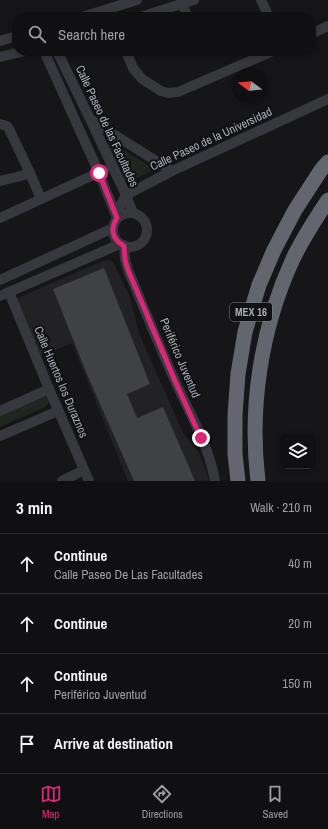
<!DOCTYPE html>
<html lang="en">
<head>
<meta charset="utf-8">
<style>
	:root { --surface:#101012; --page:#1e1e20; --text:#f1f3f6; --muted:#9c9d9f; --line:#303032; --accent:#db2777 }
	body { margin:0; font-family:"Archivo Narrow",sans-serif; background:var(--page); color:var(--text) }
	.controls { position:absolute; right:12px; bottom:12px; display:grid; overflow:hidden; border-radius:8px; box-shadow:0 2px 6px #0003 }
	.controls button { width:36px; height:36px; display:grid; place-items:center; padding:0; border:0; border-bottom:1px solid var(--line); background:var(--surface); color:var(--text); font:20px sans-serif }
	.compass { position:absolute; left:232px; top:68px; width:36px; height:36px; border-radius:50%; background:var(--surface); box-shadow:0 2px 6px #0003; rotate:286deg }
	.stop { position:absolute; width:12px; height:12px; margin:-9px; border:3px solid #db2777; border-radius:50%; background:#fff }
	.stop.end { background:#db2777; border-color:#fff; box-shadow:0 1px 4px #0008 }
	.list { margin:0; padding:0; list-style:none }
	h2 { display:flex; justify-content:space-between; align-items:center; height:52px; margin:0; padding:0 16px; font-size:17px }
	h2 small { font-size:13px; font-weight:400; color:var(--muted) }
	.list li { display:grid; grid-template-columns:26px 1fr auto; gap:12px; align-items:center; box-sizing:border-box; height:60px; padding:0 16px; border-top:1px solid var(--line) }
	.list b { display:block; font-size:15px; white-space:nowrap }
	.list p { margin:0; font-size:13px; white-space:nowrap; color:var(--muted) }
	.list em { font-size:13px; font-style:normal; color:var(--muted) }
	.icon { flex:none; width:22px; height:22px; fill:none; stroke:currentColor; stroke-width:2; stroke-linecap:round; stroke-linejoin:round }
	.map { position:relative; flex:none; width:328px; height:481px; overflow:hidden }
	.search { position:absolute; background:var(--surface); box-shadow:0 2px 6px #0003; left:12px; right:12px; top:12px; height:44px; display:flex; align-items:center; gap:10px; box-sizing:border-box; padding:0 14px; border-radius:16px; color:var(--muted); font-size:15px }
	.sheet { height:292px; background:var(--surface) }
	nav { display:flex; justify-content:space-around; align-items:center; box-sizing:border-box; height:56px; border-top:1px solid var(--line); background:var(--surface); font-size:11px; color:var(--muted) }
	nav a { display:grid; justify-items:center; gap:2px }
	nav .on { color:var(--accent) }
	.map>svg:first-child { display:block }
</style>
</head>
<body>
<div class="map">
<svg width="328" height="481" viewBox="0 0 328 481">
	<rect width="100%" height="100%" fill="#161618"/>
	<!-- built -->
	<path fill="#222225" d="M105 260H110L113 262 130 297 139 333 183 433 198 451 205 468 209 481H128L72 343 39 357 15 299Z"/>
	<!-- green -->
	<g fill="#1e261f">
		<path d="M110 142 151 167 150 172 127 182 123 179 107 146Z"/>
		<path d="M40 396H47L49 402 45 407 0 427V414Z"/>
	</g>
	<!-- building -->
	<path fill="#404145" d="M104 268 150 384 127 394 137 418 163 407 195 481H134L86 372 53 289Z"/>
	<g fill="none" stroke-linecap="round" stroke-linejoin="round">
		<!-- minor -->
		<g stroke="#37383d" stroke-width="10">
			<path d="M261 0 269 17"/>
			<path d="M182 4 188 17"/>
			<path d="M82 17 137 0"/>
			<path d="M140 17 194 0"/>
			<path d="M311 34 328 26"/>
			<path d="M0 41 17 36"/>
			<path d="M44 51 99 173 117 218"/>
			<path d="M57 51 90 119 126 195 133 213"/>
			<path d="M126 51 133 68 142 79 161 91 168 93 178 92 273 51"/>
			<path d="M0 57 25 51"/>
			<path d="M91 120 172 171"/>
			<path d="M0 124 7 126 9 129 30 173 41 199"/>
			<path d="M0 181 17 177 30 173"/>
			<circle cx="130" cy="230" r="17"/>
			<path d="M116 214 126 195 172 171 328 99"/>
			<path d="M0 218 104 170"/>
			<path d="M124 245 125 259 128 270C144 308 159 346 176 383 190 414 209 446 215 481"/>
			<path d="M0 280 113 228"/>
			<path d="M9 292 49 389 89 481"/>
			<path d="M0 296 120 244"/>
			<path d="M0 411 49 389"/>
			<path d="M0 436 58 411"/>
			<path d="M62 481 84 470"/>
		</g>
		<!-- highway -->
		<g stroke="#63666e" stroke-width="15">
			<path d="M238 481 235 454V415L238 374 245 332 259 285 274 250 295 210 321 170 328 162"/>
			<path d="M258 481C249 407 261 329 292 261 302 239 315 220 328 200"/>
		</g>
	</g>
	<g fill="none" stroke-linecap="round" stroke-linejoin="round">
		<!-- route -->
		<path stroke="#db2777" stroke-width="5" d="M99 173 117 218C110 229 112 239 124 246L125 260 128 270 175 381 201 438"/>
	</g>
	<g text-anchor="middle" dominant-baseline="central" stroke-width="4" stroke-linejoin="round" paint-order="stroke">
		<!-- shield labels -->
		<rect fill="#111113" stroke="#7b7e86" stroke-width="1" x="230" y="303" width="42" height="18" rx="3"/>
		<g font-size="11" font-weight="bold" fill="#a8adb8">
			<text x="251" y="312">MEX 16</text>
		</g>
		<!-- street labels -->
		<g font-size="12" fill="#a8adb8" stroke="#111113">
			<text transform="translate(107 126) rotate(65)">Calle Paseo de las Facultades</text>
			<text transform="translate(211 139) rotate(-25)">Calle Paseo de la Universidad</text>
			<text transform="translate(180 358) rotate(67)">Periférico Juventud</text>
			<text transform="translate(61 382) rotate(67)">Calle Huertos los Duraznos</text>
		</g>
	</g>
</svg>
<div class="controls">
<button><svg class="icon" aria-label="layers" viewBox="0 0 24 24"><path d="M12 4l9 5-9 5-9-5zM3 14l9 5 9-5"/></svg></button>
</div>
<svg class="compass" viewBox="-18 -18 36 36"><path d="M0-13l5 13h-10z" fill="#e53935"/><path d="M0 13l5-13h-10z" fill="#9c9d9f"/></svg>
<div class="stop" style="left:99px;top:173px"></div>
<div class="stop end" style="left:201px;top:438px"></div>
<div class="search"><svg class="icon" aria-label="search" viewBox="0 0 24 24"><circle cx="10" cy="10" r="6"/><path d="M15 15l6 6"/></svg>Search here</div>
</div>
<section class="sheet">
<h2>3 min<small>Walk · 210 m</small></h2>
<ul class="list">
<li><svg class="icon" aria-label="ahead" viewBox="0 0 24 24"><path d="M12 20V5M6 11l6-6 6 6"/></svg><div><b>Continue</b><p>Calle Paseo De Las Facultades</p></div><em>40 m</em></li>
<li><svg class="icon" aria-label="ahead" viewBox="0 0 24 24"><path d="M12 20V5M6 11l6-6 6 6"/></svg><div><b>Continue</b></div><em>20 m</em></li>
<li><svg class="icon" aria-label="ahead" viewBox="0 0 24 24"><path d="M12 20V5M6 11l6-6 6 6"/></svg><div><b>Continue</b><p>Periférico Juventud</p></div><em>150 m</em></li>
<li><svg class="icon" aria-label="arrive" viewBox="0 0 24 24"><path d="M6 21V4h12l-3 4 3 4H6"/></svg><div><b>Arrive at destination</b></div></li>
</ul>
</section>
<nav>
<a class="on"><svg class="icon" aria-label="map" viewBox="0 0 24 24"><path d="M3 6l6-2 6 2 6-2v14l-6 2-6-2-6 2zM9 4v14M15 6v14"/></svg>Map</a>
<a><svg class="icon" aria-label="directions" viewBox="0 0 24 24"><path d="M12 3l9 9-9 9-9-9zM9 14v-3h6M13 9l2 2-2 2"/></svg>Directions</a>
<a><svg class="icon" aria-label="saved" viewBox="0 0 24 24"><path d="M7 4h10v16l-5-4-5 4z"/></svg>Saved</a>
</nav>
</body>
</html>
